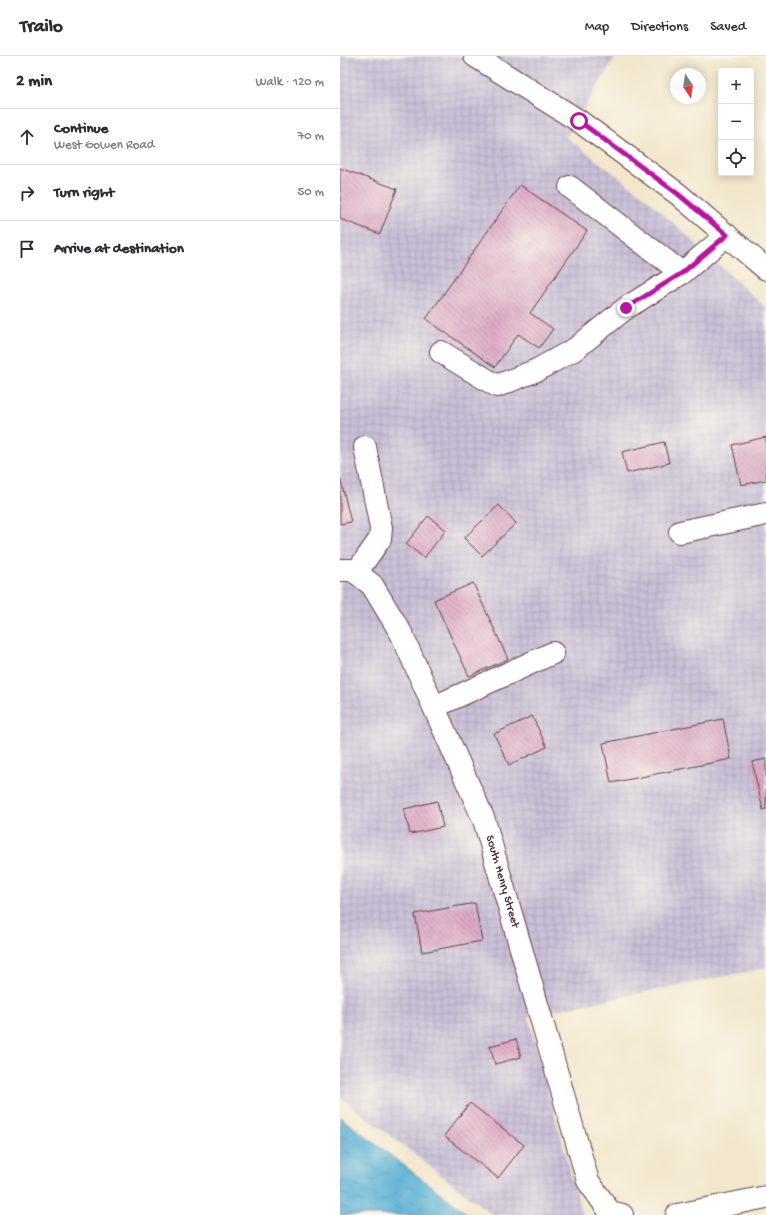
<!DOCTYPE html>
<html lang="en">
<head>
<meta charset="utf-8">
<style>
	:root { --surface:#fff; --page:#f7f7f7; --text:#2b2b33; --muted:#7c7c81; --line:#e1e1e2 }
	body { margin:0; font-family:"Gochi Hand",sans-serif; background:var(--page); color:var(--text) }
	.controls { position:absolute; right:12px; top:12px; display:grid; overflow:hidden; border-radius:4px; box-shadow:0 2px 10px #0003 }
	.controls button { width:36px; height:36px; display:grid; place-items:center; padding:0; border:0; border-bottom:1px solid var(--line); background:var(--surface); color:var(--text); font:20px sans-serif }
	.compass { position:absolute; left:330px; top:12px; width:36px; height:36px; border-radius:50%; background:var(--surface); box-shadow:0 2px 10px #0003; rotate:167deg }
	.stop { position:absolute; width:12px; height:12px; margin:-9px; border:3px solid #b5179e; border-radius:50%; background:#fff }
	.stop.end { background:#b5179e; border-color:#fff; box-shadow:0 1px 4px #0008 }
	.list { margin:0; padding:0; list-style:none }
	h2 { display:flex; justify-content:space-between; align-items:center; height:52px; margin:0; padding:0 16px; font-size:17px }
	h2 small { font-size:13px; font-weight:400; color:var(--muted) }
	.list li { display:grid; grid-template-columns:26px 1fr auto; gap:12px; align-items:center; box-sizing:border-box; height:56px; padding:0 16px; border-top:1px solid var(--line) }
	.list b { display:block; font-size:15px; white-space:nowrap }
	.list p { margin:0; font-size:13px; white-space:nowrap; color:var(--muted) }
	.list em { font-size:13px; font-style:normal; color:var(--muted) }
	.icon { flex:none; width:22px; height:22px; fill:none; stroke:currentColor; stroke-width:2; stroke-linecap:round; stroke-linejoin:round }
	.map { position:relative; flex:none; width:426px; height:1159px; overflow:hidden }
	header { display:flex; align-items:center; gap:24px; box-sizing:border-box; height:56px; padding:0 20px; background:var(--surface); border-bottom:1px solid var(--line) }
	header strong { font-size:19px }
	nav { display:flex; gap:22px; margin-inline-start:auto; font-size:14px }
	main { display:flex }
	aside { flex:1; background:var(--surface) }
	.map>svg:first-child { display:block }
</style>
</head>
<body>
<header>
<strong>Trailo</strong>
<nav><a>Map</a><a>Directions</a><a>Saved</a></nav>
</header>
<main>
<aside>
<h2>2 min<small>Walk · 120 m</small></h2>
<ul class="list">
<li><svg class="icon" aria-label="ahead" viewBox="0 0 24 24"><path d="M12 20V5M6 11l6-6 6 6"/></svg><div><b>Continue</b><p>West Gowen Road</p></div><em>70 m</em></li>
<li><svg class="icon" aria-label="right" viewBox="0 0 24 24"><path d="M7 20v-9h11M14 6l5 5-5 5"/></svg><div><b>Turn right</b></div><em>50 m</em></li>
<li><svg class="icon" aria-label="arrive" viewBox="0 0 24 24"><path d="M6 21V4h12l-3 4 3 4H6"/></svg><div><b>Arrive at destination</b></div></li>
</ul>
</aside>
<div class="map">
<svg width="426" height="1159" viewBox="0 0 426 1159">
	<defs>
		<pattern id="industrial-grid" width="8" height="8" patternUnits="userSpaceOnUse"><rect width="8" height="8" fill="#c9bfd7"/><path d="M0 4h8M4 0v8" fill="none" stroke="#aea4b9"/></pattern>
		<pattern id="water-ripples" width="26" height="14" patternUnits="userSpaceOnUse"><rect width="26" height="14" fill="#57afd4"/><path d="M2 4q2-2 4 0t4 0M15 11q2-2 4 0t4 0" fill="none" stroke="#4a8eac"/></pattern>
		<pattern id="building-back-hatch" width="6" height="6" patternUnits="userSpaceOnUse"><rect width="6" height="6" fill="#dda9c6"/><path d="M-1 5l2 2M0 0l6 6M5-1l2 2" fill="none" stroke="#b589a1"/></pattern>
	</defs>
	<rect width="100%" height="100%" fill="#fbf7ec"/>
	<filter id="ink" filterUnits="userSpaceOnUse"><feTurbulence type="fractalNoise" baseFrequency=".025" numOctaves="2"/><feDisplacementMap in="SourceGraphic" scale="8" xChannelSelector="R" yChannelSelector="G"/><feConvolveMatrix kernelMatrix="1 2 1 2 8 2 1 2 1" color-interpolation-filters="sRGB"/></filter>
	<filter id="wash" filterUnits="userSpaceOnUse"><feTurbulence type="fractalNoise" baseFrequency=".012" numOctaves="4" result="noise"/><feDisplacementMap in="SourceGraphic" scale="16" xChannelSelector="R" yChannelSelector="G"/><feGaussianBlur stdDeviation="0.9" result="paint"/><feColorMatrix in="noise" values="0 0 0 0 0 0 0 0 0 0 0 0 0 0 0 0 0 1.4 0 .05"/><feComposite in="paint" operator="in"/></filter>
	<g filter="url(#wash)">
		<rect width="100%" height="100%" fill="#f2e7cc"/>
		<!-- industrial -->
		<path fill="url(#industrial-grid)" d="M0 0H276L226 81 305 141 426 252V912L188 960 242 1159H153L0 1041Z"/>
		<!-- water -->
		<path fill="url(#water-ripples)" stroke="#506780" d="M0 1061 129 1159H0Z"/>
		<g id="blocks">
			<!-- building -->
			<g fill="url(#building-back-hatch)">
				<path d="M0 112 57 133 40 178 0 163Z"/>
				<path d="M180 129 247 175 190 257 213 273 199 292 178 278 155 311 86 263Z"/>
				<path d="M426 381V424L401 429 392 389Z"/>
				<path d="M324 386 329 407 287 417 282 396Z"/>
				<path d="M0 421 11 466 0 468Z"/>
				<path d="M159 449 176 467 142 500 124 482Z"/>
				<path d="M88 460 106 474 84 502 66 488Z"/>
				<path d="M133 527 168 603 129 620 94 544Z"/>
				<path d="M192 660 207 691 169 709 154 678Z"/>
				<path d="M383 663 391 703 271 727 263 687Z"/>
				<path d="M426 703V753L423 754 412 706Z"/>
				<path d="M97 745 103 771 70 778 64 753Z"/>
				<path d="M135 847 142 885 82 896 75 858Z"/>
				<path d="M176 983 181 1001 155 1008 150 990Z"/>
				<path d="M130 1047 184 1089 158 1122 104 1080Z"/>
			</g>
		</g>
	</g>
	<g filter="url(#ink)">
		<use href="#blocks" fill-opacity="0" stroke="#633d43" stroke-width="1"/>
		<g fill="none" stroke-linecap="round" stroke-linejoin="round">
			<!-- minor casing -->
			<g stroke="#633d43" stroke-width="24">
				<g id="minor">
					<path d="M135 0 239 65 338 138 426 213"/>
					<path d="M230 131 342 217"/>
					<path d="M101 296 157 330 197 314 235 293 286 252 342 217 387 179"/>
					<path d="M340 476 426 458"/>
					<path id="s1" d="M0 514H13L32 529 61 577 144 764 248 1125 270 1156 282 1159"/>
					<path d="M16 517 40 483 41 472 25 391"/>
					<path d="M94 651 213 597"/>
					<path d="M337 1159 426 1141"/>
				</g>
			</g>
			<!-- minor -->
			<use href="#minor" stroke="#fff" stroke-width="22"/>
		</g>
	</g>
	<g fill="none" stroke-linecap="round" stroke-linejoin="round" filter="url(#ink)">
		<!-- route -->
		<path stroke="#b5179e" stroke-width="5" d="M239 65 338 138 387 179 342 217 286 252"/>
	</g>
	<g text-anchor="middle" dominant-baseline="central" stroke-width="4" stroke-linejoin="round" paint-order="stroke">
		<!-- street labels -->
		<g font-size="12" fill="#4a1f2b" stroke="#fbf7ec">
			<text stroke="none"><textPath href="#s1" startOffset="362">South Henry Street</textPath></text>
		</g>
	</g>
</svg>
<div class="controls">
<button>+</button>
<button>−</button>
<button><svg class="icon" aria-label="locate" viewBox="0 0 24 24"><circle cx="12" cy="12" r="6"/><path d="M12 2v4M12 18v4M2 12h4M18 12h4"/></svg></button>
</div>
<svg class="compass" viewBox="-18 -18 36 36"><path d="M0-13l5 13h-10z" fill="#e53935"/><path d="M0 13l5-13h-10z" fill="#7c7c81"/></svg>
<div class="stop" style="left:239px;top:65px"></div>
<div class="stop end" style="left:286px;top:252px"></div>
</div>
</main>
</body>
</html>
